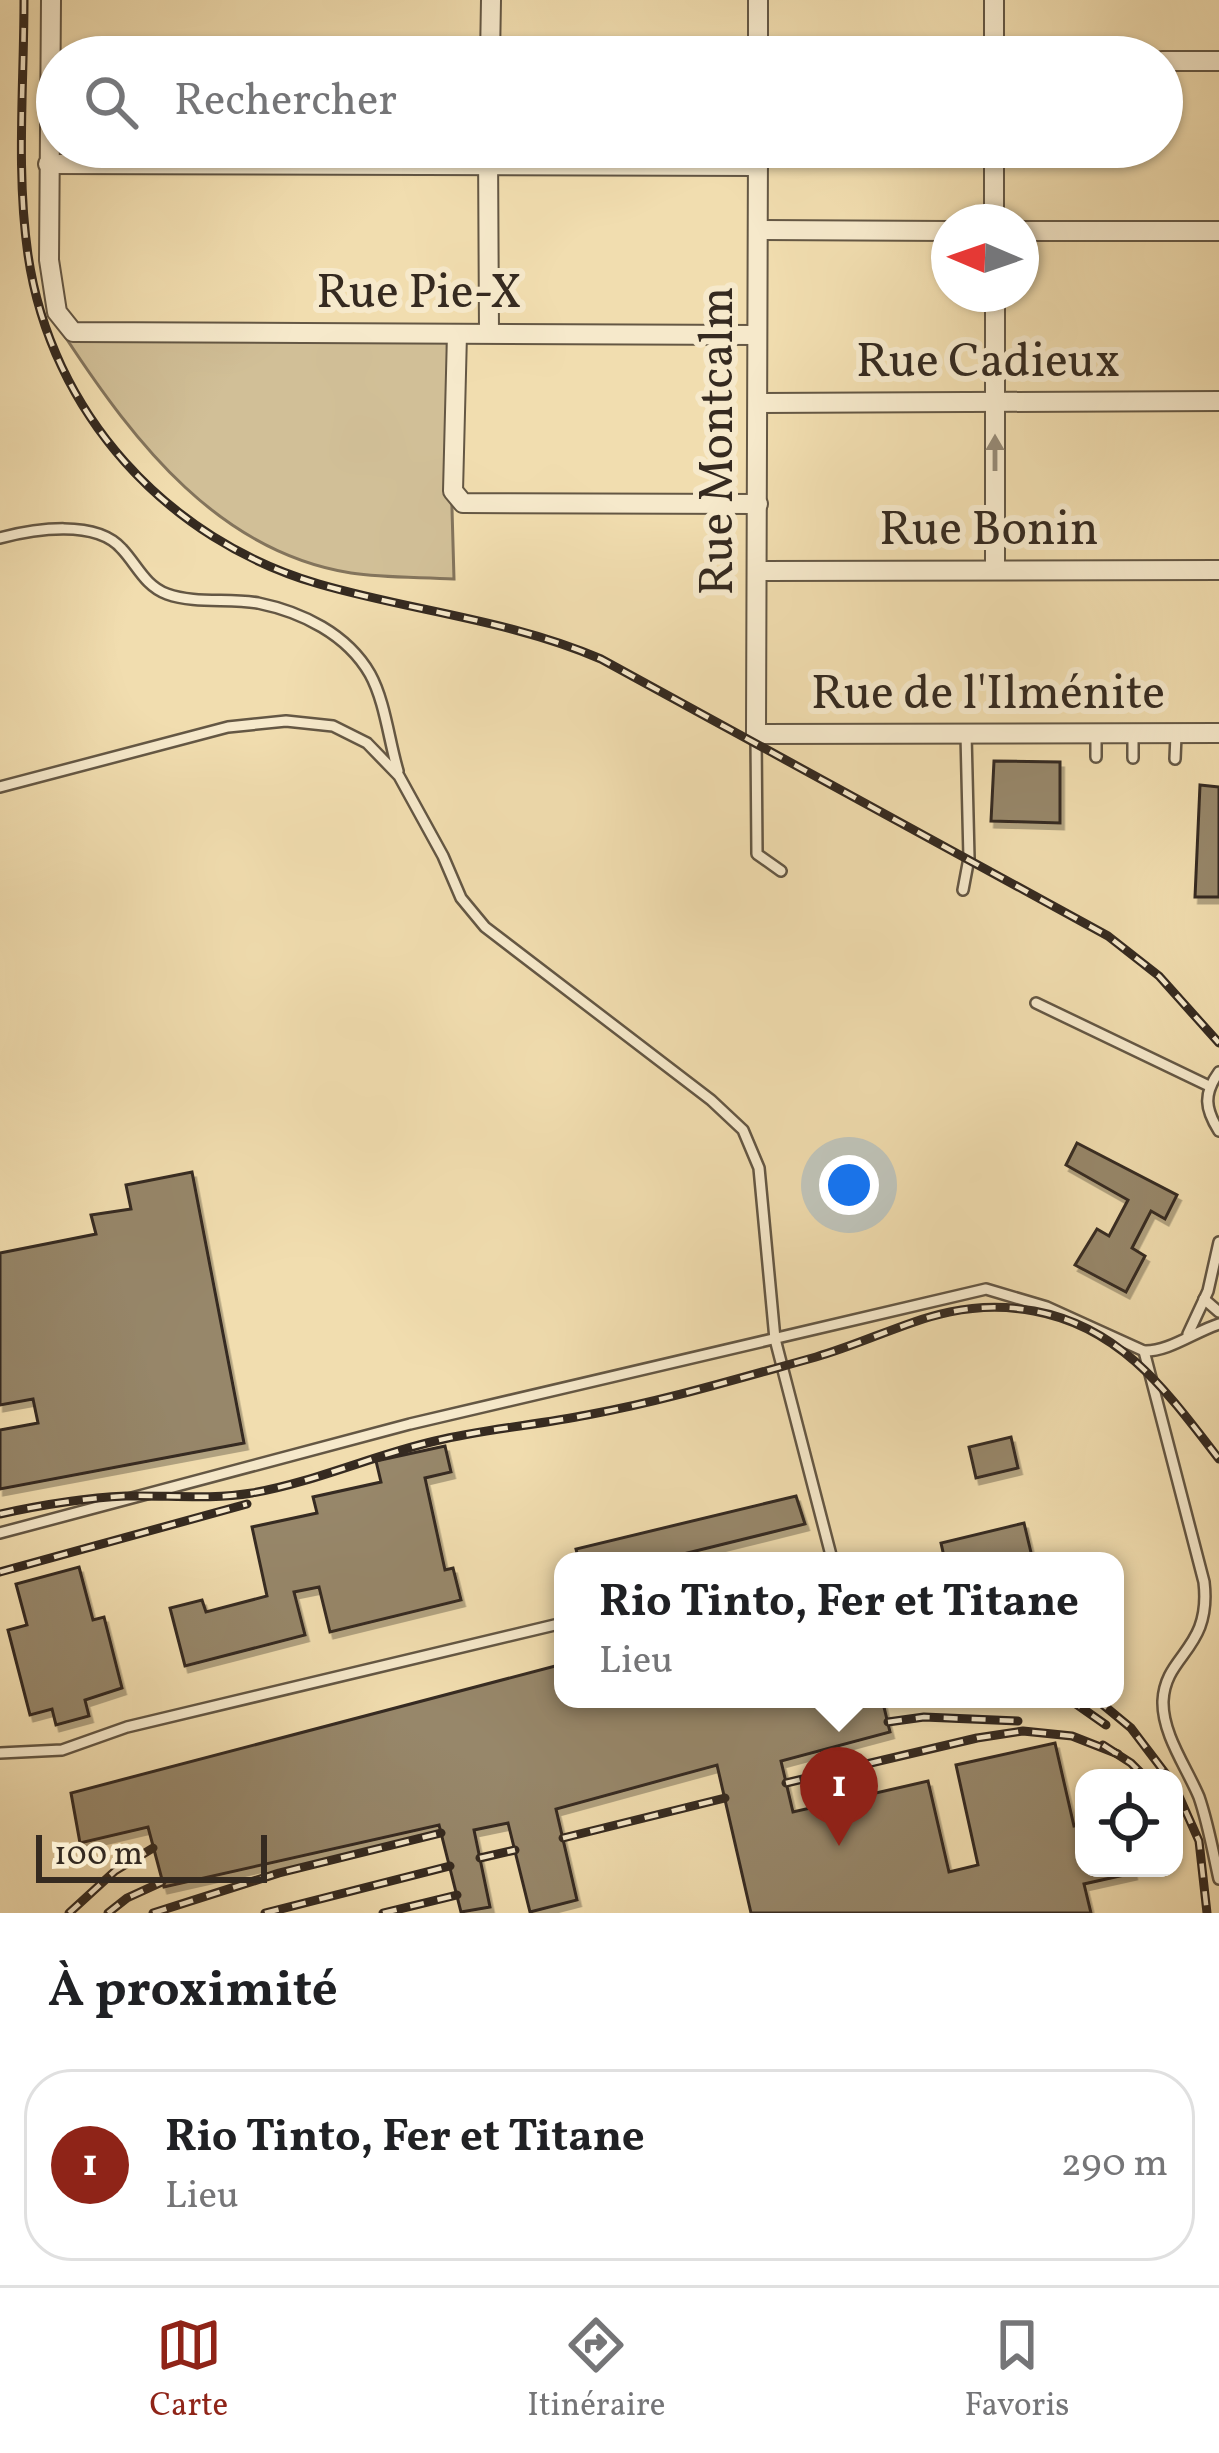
<!DOCTYPE html>
<html lang="fr">
<head>
<meta charset="utf-8">
<style>
	:root { --surface:#fff; --page:#f6f6f6; --text:#202124; --muted:#757577; --line:#e0e0e0; --accent:#8f2418 }
	body { margin:0; font-family:Vollkorn,serif; background:var(--page); color:var(--text) }
	.controls { position:absolute; right:36px; bottom:36px; display:grid; overflow:hidden; border-radius:24px; box-shadow:0 3px 9px #0004 }
	.controls button { width:108px; height:108px; display:grid; place-items:center; padding:0; border:0; border-bottom:3px solid var(--line); background:var(--surface); color:var(--text); font:60px sans-serif }
	.compass { position:absolute; left:931px; top:204px; width:108px; height:108px; border-radius:50%; background:var(--surface); box-shadow:0 3px 9px #0004; rotate:272deg }
	.scale { position:absolute; left:36px; bottom:30px; width:231px; box-sizing:border-box; padding-left:12px; border:6px solid #352a20; border-top:0; font-size:33px; line-height:42px; white-space:nowrap; color:#352a20; -webkit-text-stroke:9px #f6e9cb; paint-order:stroke }
	.you { position:absolute; left:849px; top:1185px; width:42px; height:42px; margin:-30px; border:9px solid #fff; border-radius:50%; background:#1a73e8; box-shadow:0 0 0 18px #1a73e833 }
	.badge { display:grid; place-items:center; width:78px; height:78px; border-radius:50%; background:var(--accent); color:#fff; font-size:39px; font-weight:700 }
	.pin { position:absolute; translate:-50% -99px; filter:drop-shadow(0 3px 6px #0008) }
	.pin::after { content:''; position:absolute; top:63px; width:42px; height:36px; background:inherit; clip-path:polygon(0 0,100% 0,50% 100%) }
	.popup { position:absolute; left:554px; top:1552px; width:570px; height:156px; box-sizing:border-box; display:grid; place-content:center; border-radius:24px; background:var(--surface); filter:drop-shadow(0 3px 9px #0005); font-size:39px; white-space:nowrap; color:var(--muted) }
	.popup b { font-size:45px; color:var(--text) }
	.popup::after { content:''; position:absolute; left:50%; top:100%; margin-left:-24px; border:24px solid transparent; border-top-color:var(--surface) }
	.list { margin:0; padding:0; list-style:none }
	h2 { display:flex; justify-content:space-between; align-items:center; height:156px; margin:0; padding:0 48px; font-size:51px }
	h2 small { font-size:39px; font-weight:400; color:var(--muted) }
	.list li { display:grid; grid-template-columns:78px 1fr auto; gap:36px; align-items:center; box-sizing:border-box; height:192px; margin:0 24px 24px; padding:0 24px; border:3px solid var(--line); border-radius:48px }
	.list b { display:block; font-size:45px; white-space:nowrap }
	.list p { margin:0; font-size:39px; white-space:nowrap; color:var(--muted) }
	.list em { font-size:39px; font-style:normal; color:var(--muted) }
	.icon { flex:none; width:66px; height:66px; fill:none; stroke:currentColor; stroke-width:2; stroke-linecap:round; stroke-linejoin:round }
	.map { position:relative; flex:none; width:1219px; height:1913px; overflow:hidden }
	.search { position:absolute; background:var(--surface); box-shadow:0 3px 9px #0004; left:36px; right:36px; top:36px; height:132px; display:flex; align-items:center; gap:30px; box-sizing:border-box; padding:0 42px; border-radius:66px; color:var(--muted); font-size:45px }
	.sheet { height:372px; background:var(--surface) }
	nav { display:flex; justify-content:space-around; align-items:center; box-sizing:border-box; height:168px; border-top:3px solid var(--line); background:var(--surface); font-size:33px; color:var(--muted) }
	nav a { display:grid; justify-items:center; gap:6px }
	nav .on { color:var(--accent) }
	.map>svg:first-child { display:block }
</style>
</head>
<body>
<div class="map">
<svg width="1219" height="1913" viewBox="0 0 1219 1913">
	<defs>
		<filter id="shadow"><feDropShadow dx="3.5" dy="6" stdDeviation="0" flood-color="#0004"/></filter>
	</defs>
	<rect width="100%" height="100%" fill="#f1ddaf"/>
	<filter id="stains"><feTurbulence type="fractalNoise" baseFrequency=".00167" numOctaves="4"/><feColorMatrix values="0 0 0 0 .2 0 0 0 0 .09 0 0 0 0 .02 0 0 0 .5 -.17"/></filter>
	<radialGradient id="worn" r=".72"><stop offset=".6" stop-color="#630" stop-opacity="0"/><stop offset="1" stop-color="#630" stop-opacity=".3"/></radialGradient>
	<!-- green -->
	<path fill="#d1bf97" stroke="#83745c" stroke-width="3" d="M447 333 454 579C420 577 384 578 351 573 219 552 135 443 66 338Z"/>
	<!-- building -->
	<g fill="#97876a" stroke="#352a20" stroke-width="3" filter="url(#shadow)">
		<path d="M994 761 1060 762V823L991 821Z"/>
		<path d="M1200 785 1219 787V897H1195Z"/>
		<path d="M1077 1143 1177 1195 1165 1219 1151 1211 1132 1248 1145 1256 1126 1292 1075 1265 1097 1229 1109 1236 1128 1200 1066 1165Z"/>
		<path d="M192 1172 244 1443 0 1489V1430L38 1423 33 1399 0 1405V1253L96 1234 91 1215 131 1209 126 1185Z"/>
		<path d="M1011 1437 1018 1468 976 1478 969 1447Z"/>
		<path d="M445 1446 451 1472 425 1478 445 1570 453 1568 461 1600 330 1632 319 1587 294 1592 305 1635 185 1666 170 1608 202 1600 206 1612 267 1596 252 1527 317 1513 313 1497 381 1482 376 1461Z"/>
		<path d="M796 1496 805 1524 655 1561H579L576 1549Z"/>
		<path d="M1024 1523 1033 1561H945L941 1543Z"/>
		<path d="M79 1567 93 1620 104 1617 122 1688 85 1700 89 1716 56 1725 52 1709 30 1715 8 1630 27 1625 16 1584Z"/>
		<path d="M563 1664V1699H882L890 1732 781 1761 793 1812 928 1781 949 1872 978 1865 956 1765 1055 1743 1074 1826 1084 1824V1868H1132L1133 1873 1084 1884 1091 1913H751L717 1765 556 1809 577 1900 530 1912 508 1823 474 1830 490 1907 461 1912 439 1825 164 1887 148 1827 80 1843 71 1793Z"/>
	</g>
	<g fill="none" stroke-linecap="round" stroke-linejoin="round">
		<!-- lane casing -->
		<g stroke="#645744" stroke-width="14">
			<g id="lane">
				<path d="M0 538C34 529 96 519 122 549 137 565 145 586 167 594 195 604 228 598 258 603 302 612 347 634 370 674 385 701 389 741 398 771"/>
				<path d="M756 734 757 854 781 871"/>
				<path d="M1096 734V757"/>
				<path d="M1133 734V758"/>
				<path d="M1175 759 1176 735"/>
				<path d="M0 787 228 727 286 721 333 726 367 743 399 776 443 856 461 898 485 927 711 1100 743 1130 759 1168 775 1339 832 1559 823 1561"/>
				<path d="M963 890 969 858 966 734"/>
				<path d="M1036 1003 1209 1086"/>
				<path d="M1219 1072C1203 1094 1205 1109 1219 1131"/>
				<path d="M1204 1299 1219 1312"/>
				<path d="M1188 1334 1208 1291 1219 1242"/>
				<path d="M1144 1351 1204 1582C1212 1650 1165 1654 1163 1701 1162 1734 1187 1768 1199 1797 1208 1823 1213 1852 1219 1879"/>
				<path d="M0 1533 410 1424 986 1289 1047 1307 1144 1351C1168 1352 1194 1332 1219 1324"/>
				<path d="M0 1753 62 1750 127 1727 563 1623"/>
			</g>
		</g>
		<!-- street casing -->
		<g stroke="#645744" stroke-width="22">
			<g id="street">
				<path d="M51 0 49 260 57 312 73 332 757 335"/>
				<path d="M490 57 491 0"/>
				<path d="M758 57V0"/>
				<path d="M994 57V0"/>
				<path d="M1162 61H1219"/>
				<path d="M488 147 489 333"/>
				<path d="M758 147 756 734 1219 733"/>
				<path d="M994 147V222"/>
				<path d="M48 164 758 166"/>
				<path d="M758 230 949 231"/>
				<path d="M1021 231H1219"/>
				<path d="M995 294V570"/>
				<path d="M457 334 453 491 463 503 758 504"/>
				<path d="M758 403 1219 401"/>
				<path d="M758 571 1219 570"/>
			</g>
		</g>
		<!-- lane -->
		<use href="#lane" stroke="#f6e9cb" stroke-width="9"/>
		<!-- street -->
		<use href="#street" stroke="#f6e9cb" stroke-width="18"/>
		<!-- rail casing -->
		<g stroke="#352a20" stroke-width="9">
			<g id="rail">
				<path d="M24 0C24 84 16 172 28 255 51 413 167 540 319 584 412 611 511 620 601 659L1108 936 1159 976 1219 1043"/>
				<path d="M0 1514C41 1505 84 1498 126 1496 168 1495 210 1500 252 1493 315 1482 374 1455 435 1441 485 1429 537 1425 587 1415 664 1401 740 1378 816 1357 894 1334 948 1295 1034 1311 1122 1327 1168 1393 1219 1459"/>
				<path d="M0 1572 247 1504"/>
				<path d="M1069 1699 1106 1725"/>
				<path d="M1096 1699 1131 1728 1169 1778"/>
				<path d="M888 1722 924 1717 1018 1721"/>
				<path d="M1103 1745 1131 1763 1146 1778"/>
				<path d="M786 1783 977 1738 1023 1731 1072 1736 1118 1754"/>
				<path d="M1174 1785 1199 1841 1207 1913"/>
				<path d="M563 1838 725 1798"/>
				<path d="M480 1858 515 1850"/>
				<path d="M69 1913 115 1871 153 1848"/>
				<path d="M108 1913 127 1898 162 1882"/>
				<path d="M153 1913 279 1873 441 1833"/>
				<path d="M265 1913 450 1866"/>
				<path d="M383 1913 457 1895"/>
			</g>
		</g>
		<!-- rail -->
		<use href="#rail" stroke="#f6e9cb" stroke-width="4.5" stroke-dasharray="14" stroke-linecap="butt"/>
	</g>
	<!-- one-way arrows -->
	<defs><path id="oneway-solid" d="M-6-.8H1V-3.2L6.5 0L1 3.2V.8H-6Z" transform="scale(3)"/></defs>
	<use fill="#968a76" href="#oneway-solid" transform="translate(995 453) rotate(-90)"/>
	<g text-anchor="middle" dominant-baseline="central" stroke-width="12" stroke-linejoin="round" paint-order="stroke">
		<!-- street labels -->
		<g font-size="48" fill="#352a20" stroke="#f6e9cb">
			<text x="419" y="294">Rue Pie-X</text>
			<text x="988" y="363">Rue Cadieux</text>
			<text transform="translate(719 441) rotate(-90)">Rue Montcalm</text>
			<text x="989" y="531">Rue Bonin</text>
			<text x="988" y="695">Rue de l'Ilménite</text>
		</g>
	</g>
	<rect width="100%" height="100%" filter="url(#stains)"/>
	<rect width="100%" height="100%" fill="url(#worn)"/>
</svg>
<div class="controls">
<button><svg class="icon" aria-label="locate" viewBox="0 0 24 24"><circle cx="12" cy="12" r="6"/><path d="M12 2v4M12 18v4M2 12h4M18 12h4"/></svg></button>
</div>
<svg class="compass" viewBox="-18 -18 36 36"><path d="M0-13l5 13h-10z" fill="#e53935"/><path d="M0 13l5-13h-10z" fill="#757577"/></svg>
<div class="scale">100 m</div>
<div class="you"></div>
<div class="pin badge" style="left:839px;top:1846px">1</div>
<div class="popup"><b>Rio Tinto, Fer et Titane</b>Lieu</div>
<div class="search"><svg class="icon" aria-label="search" viewBox="0 0 24 24"><circle cx="10" cy="10" r="6"/><path d="M15 15l6 6"/></svg>Rechercher</div>
</div>
<section class="sheet">
<h2>À proximité<small></small></h2>
<ul class="list">
<li><span class="badge">1</span><div><b>Rio Tinto, Fer et Titane</b><p>Lieu</p></div><em>290 m</em></li>
</ul>
</section>
<nav>
<a class="on"><svg class="icon" aria-label="map" viewBox="0 0 24 24"><path d="M3 6l6-2 6 2 6-2v14l-6 2-6-2-6 2zM9 4v14M15 6v14"/></svg>Carte</a>
<a><svg class="icon" aria-label="directions" viewBox="0 0 24 24"><path d="M12 3l9 9-9 9-9-9zM9 14v-3h6M13 9l2 2-2 2"/></svg>Itinéraire</a>
<a><svg class="icon" aria-label="saved" viewBox="0 0 24 24"><path d="M7 4h10v16l-5-4-5 4z"/></svg>Favoris</a>
</nav>
</body>
</html>
